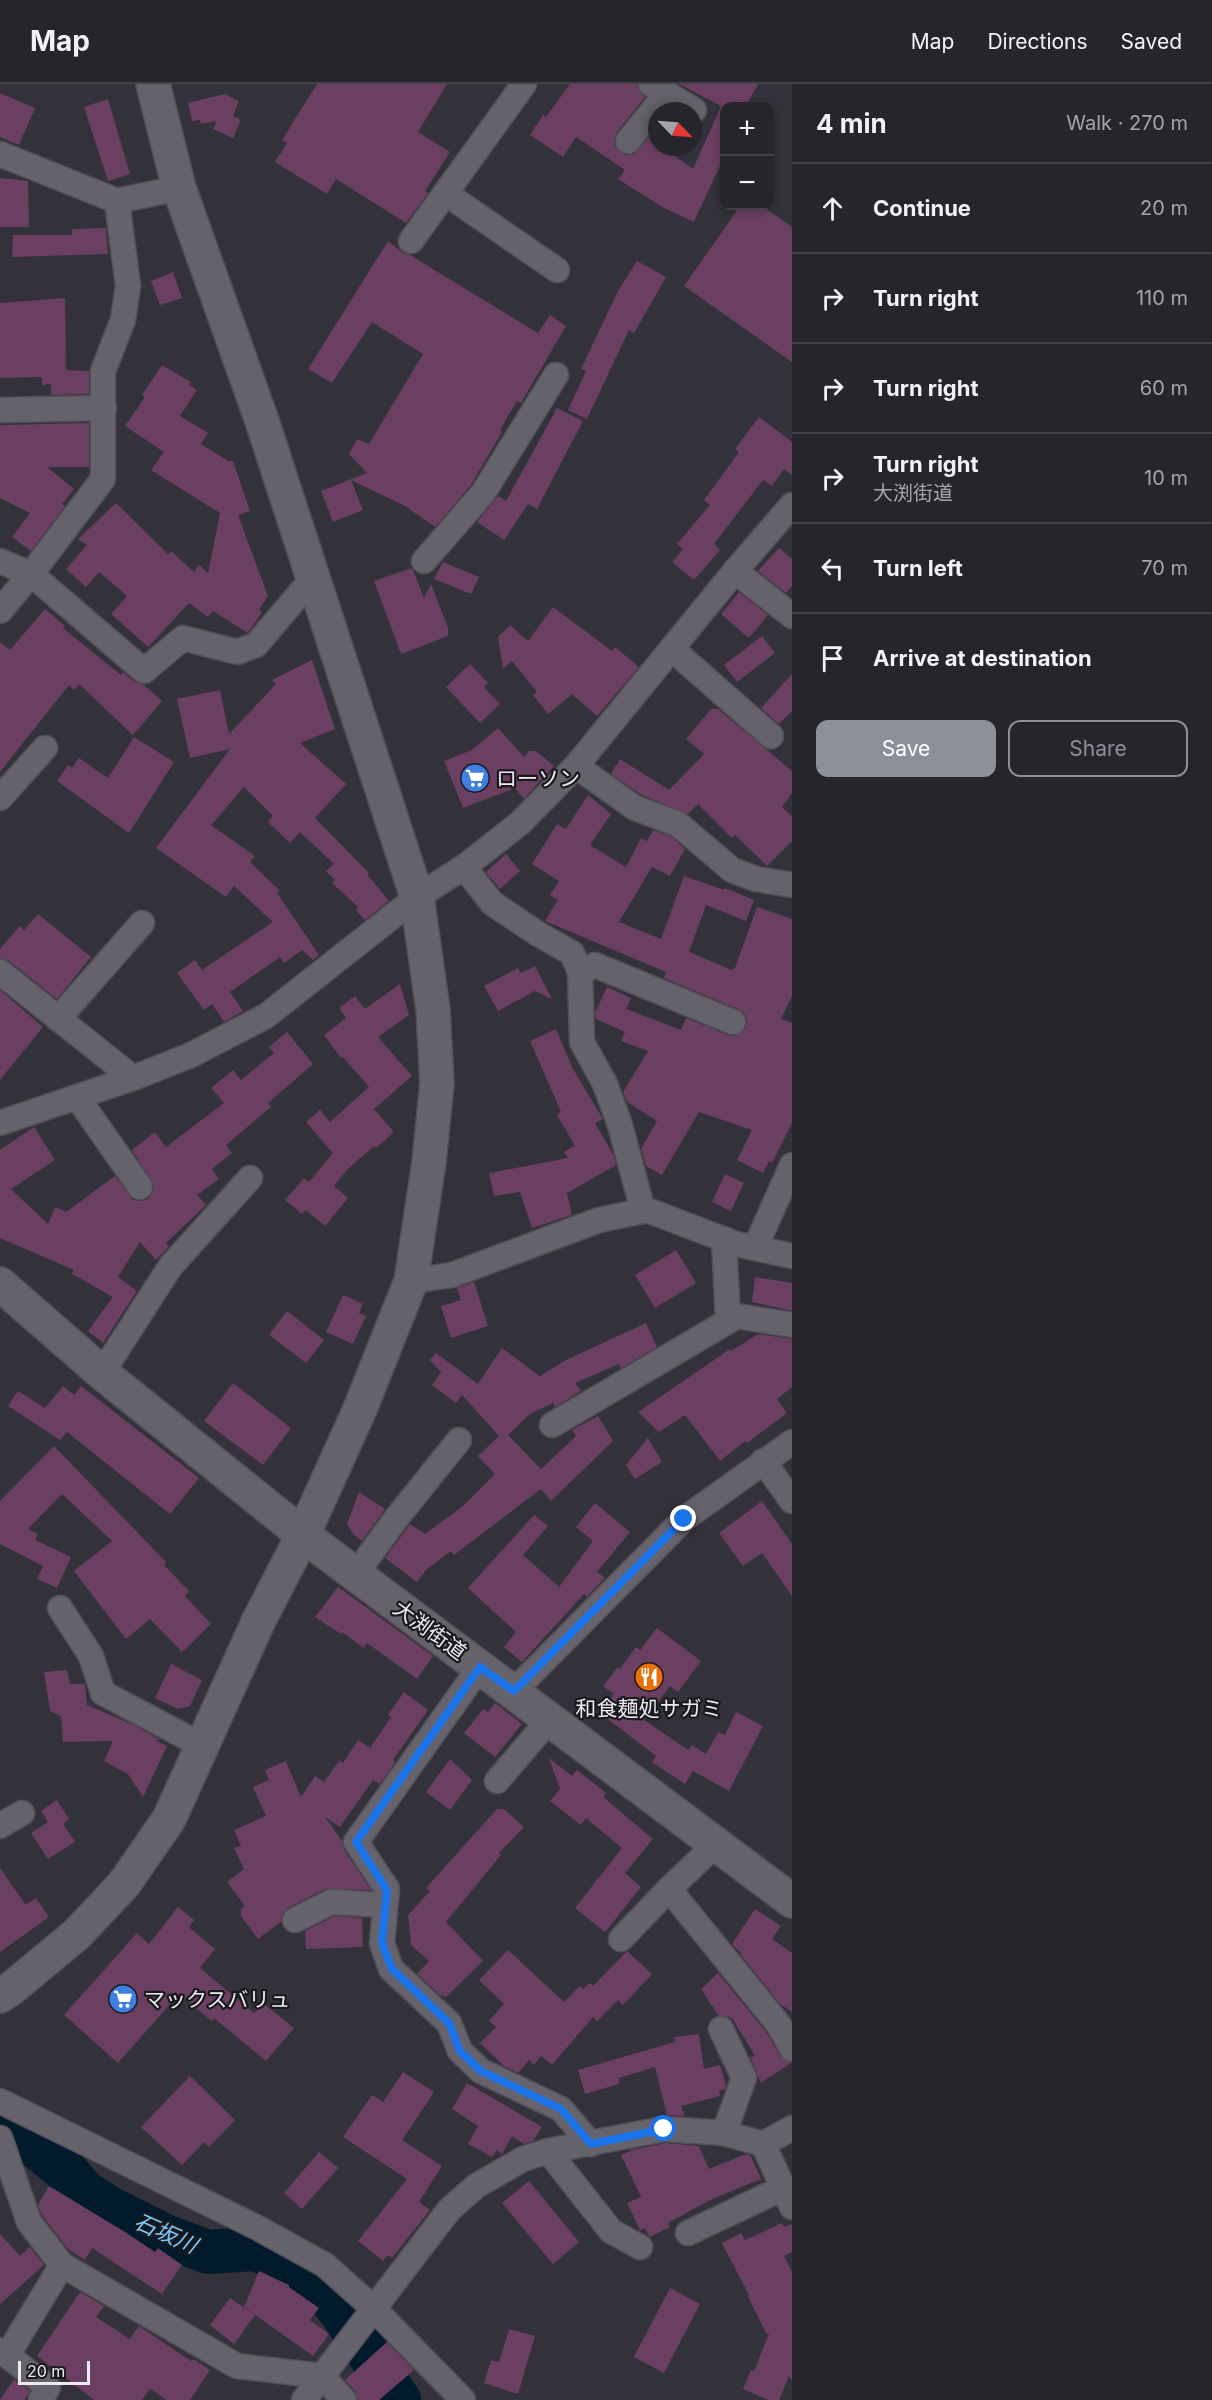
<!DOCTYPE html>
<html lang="en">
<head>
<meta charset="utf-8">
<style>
	:root { --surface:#26252b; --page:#323137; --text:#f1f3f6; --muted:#a4a5a9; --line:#424247; --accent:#8c9099 }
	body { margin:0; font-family:Inter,"Noto Sans JP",sans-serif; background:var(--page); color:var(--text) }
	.controls { position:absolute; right:18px; top:18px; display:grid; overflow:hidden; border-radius:12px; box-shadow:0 3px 9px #0003 }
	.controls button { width:54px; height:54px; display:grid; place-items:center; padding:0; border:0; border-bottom:2px solid var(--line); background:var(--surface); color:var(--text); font:30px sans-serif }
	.compass { position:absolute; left:648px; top:18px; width:54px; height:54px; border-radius:50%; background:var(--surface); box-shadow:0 3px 9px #0003; rotate:115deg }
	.scale { position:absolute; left:18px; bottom:15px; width:72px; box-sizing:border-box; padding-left:6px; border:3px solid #edebf1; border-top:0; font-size:16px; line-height:21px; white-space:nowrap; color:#edebf1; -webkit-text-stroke:4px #1a191d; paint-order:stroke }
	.stop { position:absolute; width:18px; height:18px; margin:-14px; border:4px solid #1a73e8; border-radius:50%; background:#fff }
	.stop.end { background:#1a73e8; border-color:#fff; box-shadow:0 2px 6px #0008 }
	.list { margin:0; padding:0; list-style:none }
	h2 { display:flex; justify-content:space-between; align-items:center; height:78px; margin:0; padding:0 24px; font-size:26px }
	h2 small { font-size:20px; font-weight:400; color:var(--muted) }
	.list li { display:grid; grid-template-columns:39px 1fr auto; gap:18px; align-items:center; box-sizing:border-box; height:90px; padding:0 24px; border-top:2px solid var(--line) }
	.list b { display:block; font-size:22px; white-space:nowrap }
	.list p { margin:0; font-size:20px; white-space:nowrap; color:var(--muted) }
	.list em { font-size:20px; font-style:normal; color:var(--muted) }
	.actions { display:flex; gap:12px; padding:18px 24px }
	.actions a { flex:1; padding:14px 0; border:2px solid var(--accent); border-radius:12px; text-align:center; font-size:21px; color:var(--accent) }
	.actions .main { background:var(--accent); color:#fff }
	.icon { flex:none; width:33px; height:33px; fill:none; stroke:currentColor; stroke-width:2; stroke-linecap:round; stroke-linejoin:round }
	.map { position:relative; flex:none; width:792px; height:2316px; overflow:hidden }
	header { display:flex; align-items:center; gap:36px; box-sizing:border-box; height:84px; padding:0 30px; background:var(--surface); border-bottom:2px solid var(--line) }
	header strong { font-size:28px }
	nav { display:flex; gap:33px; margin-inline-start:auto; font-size:21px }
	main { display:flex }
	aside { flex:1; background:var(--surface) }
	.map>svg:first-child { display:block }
</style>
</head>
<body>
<header>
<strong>Map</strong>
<nav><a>Map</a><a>Directions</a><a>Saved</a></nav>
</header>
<main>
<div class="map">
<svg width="792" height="2316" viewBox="0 0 792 2316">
	<rect width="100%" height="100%" fill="#333139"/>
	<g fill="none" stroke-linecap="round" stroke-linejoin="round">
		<!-- river -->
		<path stroke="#011b2c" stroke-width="44" d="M0 2041 32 2059 67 2088 83 2107 111 2125 163 2151 208 2168 257 2165 297 2186 320 2202 341 2228 399 2316"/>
	</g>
	<!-- building -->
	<g fill="#6b3f62">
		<path d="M317 0H447L418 48 450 68 425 107 428 109 406 139 336 95 327 110 275 78 287 59 282 56Z"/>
		<path d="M570 0H637L639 7 645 13 617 48 614 55 615 63 625 71 634 70 657 44V63H662L693 85 721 22 679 0H758L746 22H724V73L694 138 662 123 618 95 625 86 576 53 563 73 530 51 543 31 546 33Z"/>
		<path d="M0 9 35 24 19 61 0 53Z"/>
		<path d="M225 10 239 17 233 32 241 36 233 54 213 45 217 37 201 40 200 36 192 37 188 19Z"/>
		<path d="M108 15 130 90 108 97 84 23Z"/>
		<path d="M0 94 28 97 29 143H0Z"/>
		<path d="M740 122H762L792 143V278L684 202Z"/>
		<path d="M106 144 108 170 12 173 13 151H72V145Z"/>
		<path d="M388 157 403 169 410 171 538 249 550 231 566 242 521 319 517 317 500 346 502 348 471 401 435 443 405 422 351 396 363 426 333 438 321 407 367 389 349 370 357 355 369 360 423 270 372 238 332 299 308 285Z"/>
		<path d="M637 177 666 193 634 249 629 246 587 335 568 326 586 287 581 285 618 207Z"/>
		<path d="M173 188 182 214 160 221 151 197Z"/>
		<path d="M65 214 66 286 89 287V310L51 311V300L42 301V293L0 294V219Z"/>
		<path d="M162 281 191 298 189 301 197 306 180 332 208 349 201 360 228 377H233L250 427 238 431 268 512 259 526 262 528 248 549 213 527 208 533 189 519 148 563 111 530 127 512 99 488 86 503 66 485 87 461 78 455 116 419 168 470 171 467 194 488 199 481 208 489 220 429 151 386 164 368 125 342 145 313 142 311Z"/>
		<path d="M557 324 583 337 537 425 528 420 504 456 477 438 498 412 506 417Z"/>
		<path d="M759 333 792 358V391L784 385 772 402 763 396 714 460 720 466 694 496 672 478 683 465 677 460 710 421 704 416 739 368 735 365Z"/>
		<path d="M89 339V383H47L74 405 62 420 65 422 31 467 12 453 30 429 0 414V341Z"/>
		<path d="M779 464 792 475V502L786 509 758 487Z"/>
		<path d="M443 478 479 493 471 510 434 495Z"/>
		<path d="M412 484 424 514 431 500 448 544V552L401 570 374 497Z"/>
		<path d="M739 508 768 531 749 554 721 530Z"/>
		<path d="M553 523 612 567 615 563 639 583 597 632 572 610 548 630 533 611 537 608 512 577 503 585 498 553 510 541 528 557Z"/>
		<path d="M45 525 65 542 63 544 121 591 123 588 135 598 144 601 162 617 133 651 79 600 74 606 69 601 0 688V558L10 566Z"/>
		<path d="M762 552 775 569 737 598 724 581Z"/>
		<path d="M312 576 335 645 300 659 346 700 315 734 369 789 367 790 389 817 365 836 356 826 358 823 332 799 335 796 326 787 334 780 300 748 290 759 268 738 273 732 244 703 211 741 255 772 250 778 280 807 277 809 319 871 313 876 302 866 284 879 280 873 230 908 243 927 224 938 212 920 204 926 177 889 195 876 202 886 273 838 234 802 226 813 156 764 230 665 190 674 177 615 220 606 229 650 276 600 272 596Z"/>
		<path d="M470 580 488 599 484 603 500 620 480 639 446 603Z"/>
		<path d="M792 590V627L779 640 761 624Z"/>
		<path d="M711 625H718L792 687V709L782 723 792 732V757L767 782 735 751 732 754 698 720 688 730 642 711 611 690 620 675 669 706 704 670 686 655Z"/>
		<path d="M498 644 524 673 529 667H536L554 682 524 715 515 704 463 724 444 677 472 666Z"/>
		<path d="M134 653 174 678 129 749 57 697 68 681 72 684 79 674 108 694Z"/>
		<path d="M588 711 611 730 590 761 626 783 641 754 647 757 653 746 671 752 685 765 670 792 652 783 619 838 661 855 684 792 724 806 725 804 754 816 746 837 706 821 689 868 732 886 735 884 757 823 792 835V912L781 935 792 939V1039L772 1079 769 1077 763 1089 737 1076 752 1046 699 1028 662 1091 646 1082 641 1065 657 1037 627 1018 623 1008 648 967 621 957 625 948 596 935 595 929 607 903 631 914 626 925 681 946 686 934 728 951 735 952 746 944 747 936 744 929 738 925 664 894 666 888 545 837 558 816 550 811 559 797 532 780 557 740 566 745Z"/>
		<path d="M506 770 520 787 500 805 486 788Z"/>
		<path d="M38 830 91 873 57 915 9 877 0 874V865L20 842 24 846Z"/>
		<path d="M535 882 552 915 535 907 498 927 484 902 518 884 521 889Z"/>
		<path d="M400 900 409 931 378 953 412 992 374 1025 394 1048 376 1064 374 1062 348 1085 334 1102 348 1114 325 1142 306 1126 302 1130 285 1116 304 1094 309 1098 333 1069 306 1038 320 1026 330 1038 369 1003 343 973 341 974 324 951 346 934 339 924 355 912 365 925Z"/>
		<path d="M0 906 43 943 0 996Z"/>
		<path d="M556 945 573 985 603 1035 595 1039 614 1072 616 1081 567 1109 572 1131 532 1144 520 1108 494 1112 489 1089 568 1074 564 1068 575 1062 557 1031 561 1028 530 957Z"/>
		<path d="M287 948 313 980 268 1019 271 1023 226 1061 232 1069 212 1085 219 1095 197 1111 206 1121 166 1159 169 1162 164 1168 156 1176 140 1158 118 1193 137 1207 103 1259 88 1247 113 1213 72 1190 74 1186 0 1154V1066L34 1043 55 1076 11 1105 48 1140 55 1123 66 1128 115 1092 133 1116 141 1117 148 1115 153 1108 154 1101 132 1066 155 1048 166 1063 224 1019 211 1004 233 986 241 996 274 969 269 963Z"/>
		<path d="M725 1090 744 1099 731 1127 712 1118Z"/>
		<path d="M676 1166 696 1199 655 1224 635 1191Z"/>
		<path d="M755 1193 792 1199V1227L752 1218Z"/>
		<path d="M474 1198 488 1242 451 1254 441 1222 461 1216 457 1204Z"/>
		<path d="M343 1211 363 1220 359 1229 366 1232 353 1260 326 1248Z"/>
		<path d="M287 1227 324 1256 306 1279 269 1251Z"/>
		<path d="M646 1239 657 1263 621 1284 619 1280 575 1299 581 1307 555 1323 553 1319 530 1330 508 1351 541 1385 576 1352 572 1346 598 1332 613 1357 551 1417 541 1405 454 1471 451 1467 427 1485 417 1498 385 1474 410 1440 425 1450 463 1422 495 1390 478 1372 499 1352 462 1311 456 1319 432 1301 441 1288 430 1276 436 1269 478 1300 502 1264 540 1292 566 1276Z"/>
		<path d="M758 1250 792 1255V1303L777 1315 787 1329 747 1359 745 1357 720 1377 685 1331 659 1348 638 1328 730 1265 731 1267Z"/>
		<path d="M233 1299 291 1344 263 1381 204 1337Z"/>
		<path d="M63 1302 74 1311 81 1302 199 1394 170 1430 67 1348 60 1356 8 1322 18 1307 45 1324Z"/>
		<path d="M648 1354 662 1378 635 1395 626 1381Z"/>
		<path d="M54 1362 166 1478 164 1481 189 1507 185 1512 211 1540 182 1568 150 1535 126 1555 74 1487 112 1457 62 1410 28 1445 38 1450 35 1456 71 1473 57 1504 37 1495 43 1482 0 1460V1417Z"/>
		<path d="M359 1408 385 1425 362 1457 354 1451 347 1440Z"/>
		<path d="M762 1417 792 1460V1512L762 1469 743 1482 719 1449Z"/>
		<path d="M595 1419 630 1448 597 1488 605 1494 587 1513 584 1510 522 1578 504 1563 516 1548 468 1504 534 1431 548 1442 523 1471 559 1503 593 1457 576 1443Z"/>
		<path d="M338 1503 433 1572 417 1595 367 1559 364 1564 342 1548 341 1550 315 1533Z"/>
		<path d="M657 1544 701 1577 678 1608 670 1602 644 1636 688 1666 692 1661 706 1670 718 1648 725 1651 736 1628 763 1642 729 1707 693 1687 685 1700 652 1678 656 1672 600 1629 614 1610 603 1602 618 1583 620 1585 636 1563 640 1566Z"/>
		<path d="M171 1580 202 1596 190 1622 178 1625 155 1614Z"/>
		<path d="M67 1586 70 1600H85L87 1621 136 1642 160 1656H155L167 1662 143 1713 128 1690 104 1677 113 1657 63 1658 61 1632 50 1627 44 1588Z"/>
		<path d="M404 1608 428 1626 393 1676 395 1678 380 1700 373 1696 340 1743 325 1733 342 1757 344 1766 371 1806 325 1805 288 1824 283 1829 281 1838 258 1855 241 1832V1825L245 1822 227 1798 244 1785 234 1764 241 1762 234 1746 266 1732 253 1703 269 1696 265 1686 286 1677 301 1713 315 1692 324 1698 340 1676 343 1679 358 1656 370 1664 391 1633 388 1631Z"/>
		<path d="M495 1619 522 1640 495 1673 464 1649 483 1625 488 1628Z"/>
		<path d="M549 1674 572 1692 577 1686 606 1709 603 1713 653 1755 625 1789 641 1803 605 1848 575 1824 622 1764 586 1734 581 1741 550 1717 560 1705Z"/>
		<path d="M450 1675 472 1696 450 1726 426 1708Z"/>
		<path d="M57 1716 69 1735 63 1740 75 1758 48 1775 31 1749 48 1738 41 1727Z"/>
		<path d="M497 1725H504L524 1743 499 1769 501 1771 446 1838 483 1877 446 1913 440 1911 417 1890 429 1877 411 1861 408 1831 430 1807 426 1804Z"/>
		<path d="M0 1784 26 1821 36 1814 49 1833 0 1868Z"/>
		<path d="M178 1823 194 1836 189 1843 215 1865 200 1884 254 1929 263 1919 294 1944 266 1977 214 1934 212 1937 179 1910 118 1979 64 1931 137 1849 149 1860Z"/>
		<path d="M755 1825 781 1842 772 1855 792 1869V1928L780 1920 740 1870 741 1869 732 1860Z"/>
		<path d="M334 1832 362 1834 363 1863 306 1865 305 1847Z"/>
		<path d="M508 1866 564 1918 580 1902 583 1905 590 1899 593 1902 627 1867 652 1890 623 1921 618 1916 597 1937 593 1933 552 1981 541 1972 534 1981 529 1976 518 1989 504 1982 480 1959 496 1943 489 1937 504 1920 479 1896Z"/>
		<path d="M718 1889 767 1949 780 1972 791 1979 761 1999 750 1973 755 1972 732 1934 718 1931 701 1905Z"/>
		<path d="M699 1950 704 1985 720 1981 726 2002 725 2005 719 2007 720 2012 681 2022 685 2032 667 2031 655 1983 619 1994V2000L585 2010 578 1986 675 1958 674 1953Z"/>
		<path d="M403 1988 434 2008 402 2056 442 2082 419 2118 430 2126 392 2174 388 2171 383 2177 358 2157 407 2095 343 2053 372 2011 383 2018Z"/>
		<path d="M190 1992 235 2036 209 2063 204 2058 182 2081 141 2043Z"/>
		<path d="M467 1999 542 2043 533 2057 524 2060 512 2052 502 2070 497 2066 492 2073 468 2060 478 2042 452 2025Z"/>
		<path d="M665 2059 699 2062 709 2085 746 2070 751 2072 761 2095 712 2115 668 2139 670 2143 649 2153 645 2144 640 2146 627 2119 641 2113 621 2071 632 2066Z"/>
		<path d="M319 2068 338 2084 302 2125 284 2109Z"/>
		<path d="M529 2097 579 2158 553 2180 502 2119Z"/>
		<path d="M49 2102 125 2148 155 2168 158 2164 182 2181 162 2210 92 2164 85 2176 67 2164 42 2131 38 2121Z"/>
		<path d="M782 2139 784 2143 792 2140V2168L784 2172 792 2188V2297L789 2292 779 2316H768L743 2305 751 2286 754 2287 769 2250 766 2249 748 2213 749 2211 722 2159 741 2149 745 2156Z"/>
		<path d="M0 2150 20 2172 30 2163 44 2181 0 2220Z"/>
		<path d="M259 2187 289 2201V2203L319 2224 310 2236 329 2250 313 2272 244 2223Z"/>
		<path d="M670 2204 700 2220 664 2289 634 2273Z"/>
		<path d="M80 2208 104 2222 96 2233 130 2255 139 2242 191 2277 193 2275 210 2286 190 2316H167L150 2305 142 2316H94L37 2272Z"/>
		<path d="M230 2214 255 2231 234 2260 210 2241Z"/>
		<path d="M509 2245 535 2252 518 2310 484 2299 491 2276 499 2278Z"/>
		<path d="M387 2258 414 2286 379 2316H358L355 2307 345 2296Z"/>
		<path d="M14 2295 30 2307 28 2311 24 2316H0Z"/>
	</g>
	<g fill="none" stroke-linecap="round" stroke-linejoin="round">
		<!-- street casing -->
		<g stroke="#524f56" stroke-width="27">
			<g id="street">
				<path d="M651 0 694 26"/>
				<path d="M628 57 667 9"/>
				<path d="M0 70 117 117 179 104"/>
				<path d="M445 109 557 186"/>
				<path d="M411 157 524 0"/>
				<path d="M0 326 104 324"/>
				<path d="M0 477 31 490 144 587 183 554 237 568 256 561 312 495"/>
				<path d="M424 477 483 409 556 291"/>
				<path d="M735 487 792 532"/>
				<path d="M0 527 31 490 103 395V287L123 236 128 202 117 117"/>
				<path d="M672 565 771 652"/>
				<path d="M576 682 635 724 678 740 732 786 756 795 792 801"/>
				<path d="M0 714 45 664"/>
				<path d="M464 783 492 819 538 850 572 869 580 888 582 958 605 1000 620 1041 643 1127"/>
				<path d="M0 888 133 994"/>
				<path d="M580 888 595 881 733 938"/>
				<path d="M58 935 142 839"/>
				<path d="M77 1013 140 1103"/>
				<path d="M0 1039 133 994 191 971 266 932 417 813 464 783 520 739 576 682 735 487 792 421"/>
				<path d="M724 1155 728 1237"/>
				<path d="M755 1164 792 1081"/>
				<path d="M411 1197 452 1191 599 1136 643 1127H650L736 1160 792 1172"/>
				<path d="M102 1289 170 1183 250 1094"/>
				<path d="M552 1341 737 1232 792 1241"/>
				<path d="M763 1377 792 1417"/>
				<path d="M355 1491 395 1436 459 1356"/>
				<path d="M60 1524 91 1572 103 1609 203 1662"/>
				<path d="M480 1583 356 1758 387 1805 382 1859 391 1885 449 1939 460 1967 481 1987 561 2025 591 2060"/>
				<path d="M514 1607 684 1435 792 1358"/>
				<path d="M497 1697 550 1635"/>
				<path d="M0 1742 22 1729"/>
				<path d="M716 1760 669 1805 779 1941 792 1965"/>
				<path d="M295 1836 331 1818 385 1821"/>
				<path d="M621 1855 669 1805"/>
				<path d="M721 1945 744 1994 724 2049"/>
				<path d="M0 2017 258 2144 325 2181 373 2224 463 2316"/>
				<path d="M0 2054 29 2138 62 2181 237 2282 322 2292 344 2316"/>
				<path d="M763 2060 792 2123"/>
				<path d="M548 2067 611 2147 640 2163"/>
				<path d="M688 2149 783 2104"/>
				<path d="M0 2266 48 2303 41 2316"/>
				<path d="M8 2270 62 2181"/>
				<path d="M304 2316 449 2126 476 2102 523 2075 548 2067 664 2045 724 2049 763 2060 792 2044"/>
			</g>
		</g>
		<!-- secondary casing -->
		<g stroke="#524f56" stroke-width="36">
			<g id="secondary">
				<path d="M0 1200 102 1289 303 1451 792 1817"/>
				<path d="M0 1912 12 1904 77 1850 124 1800 169 1735 259 1536 303 1451 360 1325 411 1197 429 1078 437 999 433 926 417 813 262 337 179 104 153 0"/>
			</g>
		</g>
		<!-- street -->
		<use href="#street" stroke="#65626b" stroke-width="24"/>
		<!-- secondary -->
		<use href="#secondary" stroke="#65626b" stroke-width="33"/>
	</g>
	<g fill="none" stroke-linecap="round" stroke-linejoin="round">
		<!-- route -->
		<path stroke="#1a73e8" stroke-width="8" d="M664 2045 591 2060 561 2025 481 1987 460 1967 449 1939 392 1885 382 1859 387 1806 356 1758 480 1583 514 1607 684 1435"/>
	</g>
	<!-- icons -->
	<defs>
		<g id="supermarket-disc" transform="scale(1.5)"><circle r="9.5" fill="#3f7fe0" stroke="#1a191d"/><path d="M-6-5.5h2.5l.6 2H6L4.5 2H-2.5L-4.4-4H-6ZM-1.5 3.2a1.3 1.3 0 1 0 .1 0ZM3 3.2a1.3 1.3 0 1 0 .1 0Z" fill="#fff"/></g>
		<g id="restaurant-disc" transform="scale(1.5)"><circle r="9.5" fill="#e8710a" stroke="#1a191d"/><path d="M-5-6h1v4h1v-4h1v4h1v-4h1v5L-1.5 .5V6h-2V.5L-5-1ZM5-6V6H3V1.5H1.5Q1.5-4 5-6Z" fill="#fff"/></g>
	</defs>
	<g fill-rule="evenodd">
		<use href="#supermarket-disc" x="475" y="694"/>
		<use href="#restaurant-disc" x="649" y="1593"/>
		<use href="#supermarket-disc" x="123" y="1915"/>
	</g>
	<g text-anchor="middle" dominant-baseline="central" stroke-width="4.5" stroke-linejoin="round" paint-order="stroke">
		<!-- poi labels -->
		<g font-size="21" fill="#edebf1" stroke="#1a191d" text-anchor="start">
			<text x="496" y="694">ローソン</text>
			<text x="649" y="1624" text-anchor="middle">和食麺処サガミ</text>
			<text x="144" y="1915">マックスバリュ</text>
		</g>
		<!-- street labels -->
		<g font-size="21" fill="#edebf1" stroke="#1a191d">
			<text transform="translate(430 1546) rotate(36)">大渕街道</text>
		</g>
		<!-- water labels -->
		<g font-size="22" font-style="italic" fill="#7cc9ff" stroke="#1a191d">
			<text transform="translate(166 2149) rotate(24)">石坂川</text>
		</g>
	</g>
</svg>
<div class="controls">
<button>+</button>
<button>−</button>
</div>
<svg class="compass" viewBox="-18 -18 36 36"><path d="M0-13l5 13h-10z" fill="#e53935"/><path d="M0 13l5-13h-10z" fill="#a4a5a9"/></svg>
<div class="scale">20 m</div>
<div class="stop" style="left:664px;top:2045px"></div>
<div class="stop end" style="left:684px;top:1435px"></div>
</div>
<aside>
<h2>4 min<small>Walk · 270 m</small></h2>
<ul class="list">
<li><svg class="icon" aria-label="ahead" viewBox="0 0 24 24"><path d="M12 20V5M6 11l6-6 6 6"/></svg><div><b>Continue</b></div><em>20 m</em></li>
<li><svg class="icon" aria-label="right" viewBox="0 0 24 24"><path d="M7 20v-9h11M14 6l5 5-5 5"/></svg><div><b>Turn right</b></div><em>110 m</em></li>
<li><svg class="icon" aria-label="right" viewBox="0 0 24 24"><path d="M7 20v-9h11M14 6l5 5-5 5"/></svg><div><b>Turn right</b></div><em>60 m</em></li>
<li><svg class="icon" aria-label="right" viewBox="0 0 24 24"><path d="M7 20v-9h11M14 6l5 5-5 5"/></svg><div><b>Turn right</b><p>大渕街道</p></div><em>10 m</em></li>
<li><svg class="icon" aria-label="left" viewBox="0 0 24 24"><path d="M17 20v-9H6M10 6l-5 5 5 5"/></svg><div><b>Turn left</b></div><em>70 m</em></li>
<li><svg class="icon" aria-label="arrive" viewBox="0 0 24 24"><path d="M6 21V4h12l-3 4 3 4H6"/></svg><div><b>Arrive at destination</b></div></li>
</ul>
<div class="actions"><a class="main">Save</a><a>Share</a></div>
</aside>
</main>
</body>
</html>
